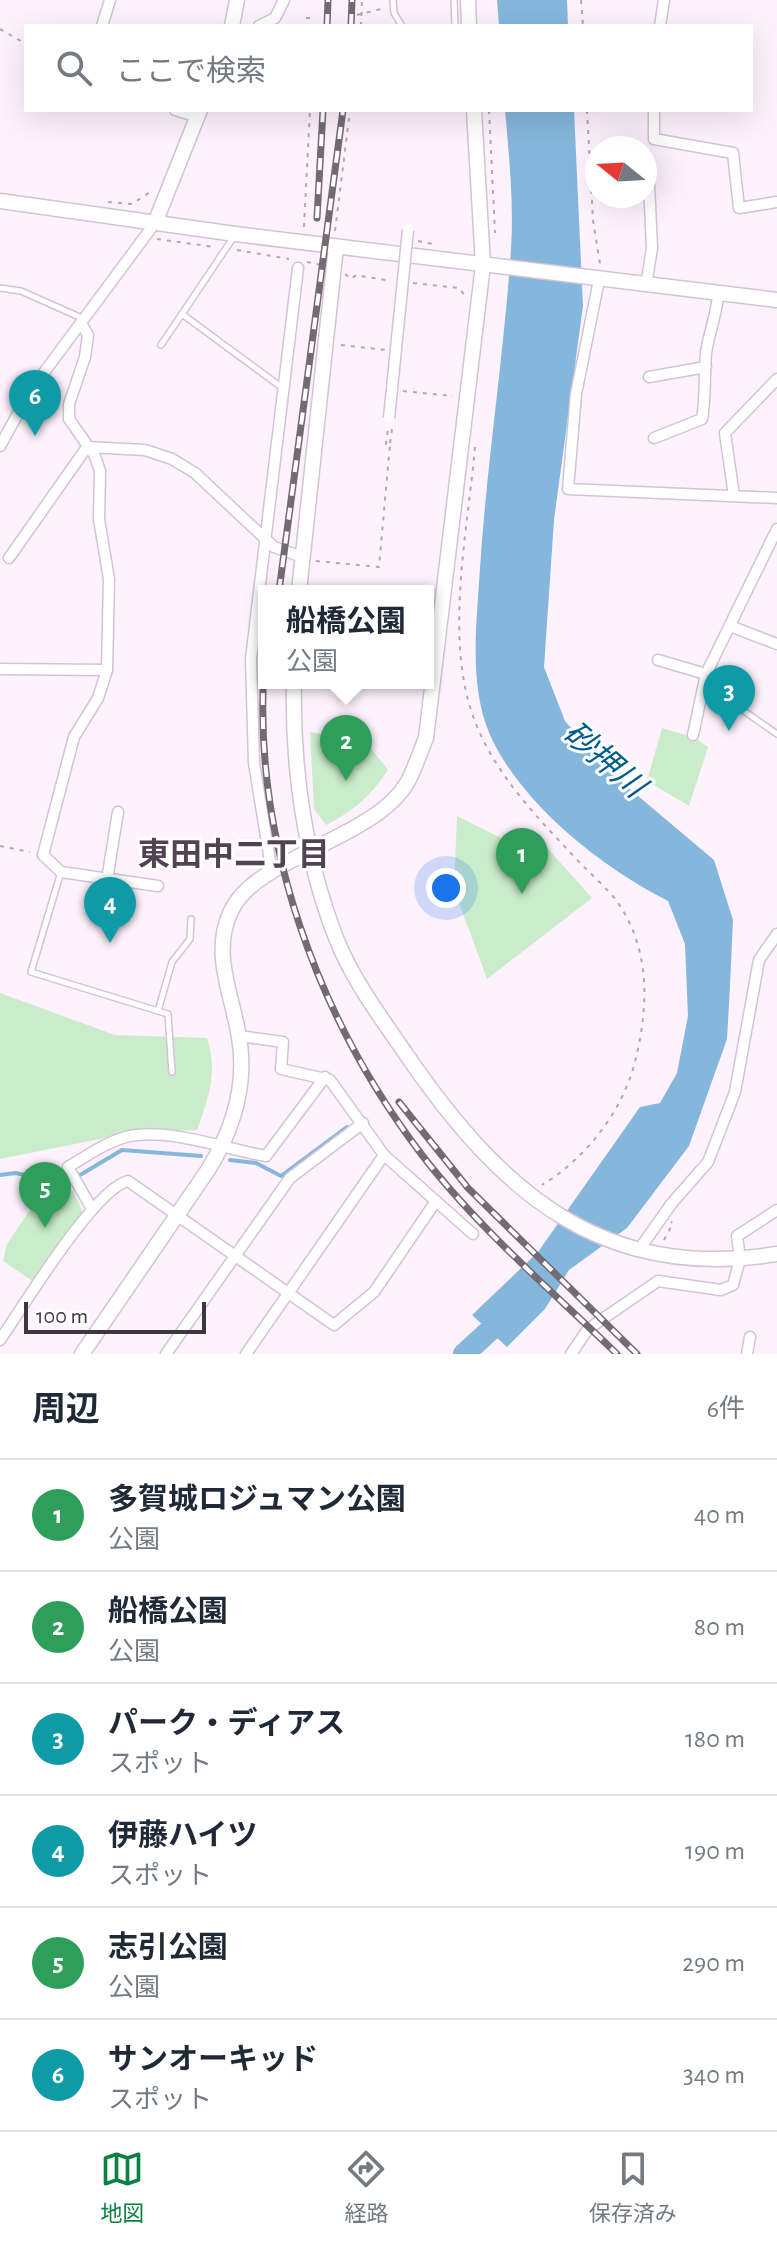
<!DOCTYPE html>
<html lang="ja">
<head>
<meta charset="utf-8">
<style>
	:root { --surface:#fff; --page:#f6f6f7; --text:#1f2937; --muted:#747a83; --line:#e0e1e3; --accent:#0b8043 }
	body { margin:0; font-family:"Alegreya Sans","Noto Sans JP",sans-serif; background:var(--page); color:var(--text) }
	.compass { position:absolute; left:585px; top:136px; width:72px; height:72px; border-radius:50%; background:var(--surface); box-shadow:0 8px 32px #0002; rotate:288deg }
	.scale { position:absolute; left:24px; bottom:20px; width:182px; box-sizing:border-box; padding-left:8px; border:4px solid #3d363e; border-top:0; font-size:22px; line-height:28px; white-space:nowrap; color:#3d363e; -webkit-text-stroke:6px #fff; paint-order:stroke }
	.you { position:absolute; left:446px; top:888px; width:28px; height:28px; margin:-20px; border:6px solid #fff; border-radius:50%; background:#1a73e8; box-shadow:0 0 0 12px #1a73e833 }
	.badge { display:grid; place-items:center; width:52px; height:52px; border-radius:50%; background:var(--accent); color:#fff; font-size:26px; font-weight:700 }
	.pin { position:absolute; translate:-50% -66px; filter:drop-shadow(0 2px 4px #0008) }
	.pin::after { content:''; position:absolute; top:42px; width:28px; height:24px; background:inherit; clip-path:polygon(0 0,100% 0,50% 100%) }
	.popup { position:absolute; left:258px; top:585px; width:176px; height:104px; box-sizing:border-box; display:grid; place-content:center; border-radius:0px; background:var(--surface); filter:drop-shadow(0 2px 6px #0005); font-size:26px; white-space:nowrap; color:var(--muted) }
	.popup b { font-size:30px; color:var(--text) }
	.popup::after { content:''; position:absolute; left:50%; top:100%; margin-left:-16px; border:16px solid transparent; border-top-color:var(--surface) }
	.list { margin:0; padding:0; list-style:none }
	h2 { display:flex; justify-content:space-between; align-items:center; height:104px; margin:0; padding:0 32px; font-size:34px }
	h2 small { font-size:26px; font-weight:400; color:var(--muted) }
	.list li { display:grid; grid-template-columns:52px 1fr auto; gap:24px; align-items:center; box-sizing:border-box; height:112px; padding:0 32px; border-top:2px solid var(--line) }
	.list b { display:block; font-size:30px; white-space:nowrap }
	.list p { margin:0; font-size:26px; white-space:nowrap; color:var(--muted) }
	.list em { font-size:26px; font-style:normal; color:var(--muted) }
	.icon { flex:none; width:44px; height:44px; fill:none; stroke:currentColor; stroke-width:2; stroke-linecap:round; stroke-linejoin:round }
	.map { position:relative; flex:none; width:777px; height:1354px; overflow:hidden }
	.search { position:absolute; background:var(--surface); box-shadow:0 8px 32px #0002; left:24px; right:24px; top:24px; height:88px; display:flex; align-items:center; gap:20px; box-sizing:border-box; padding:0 28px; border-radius:0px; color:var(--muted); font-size:30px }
	.sheet { height:776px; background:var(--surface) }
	nav { display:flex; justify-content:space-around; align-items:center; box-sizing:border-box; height:112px; border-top:2px solid var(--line); background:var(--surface); font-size:22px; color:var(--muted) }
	nav a { display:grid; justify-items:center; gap:4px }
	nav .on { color:var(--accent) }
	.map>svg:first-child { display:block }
</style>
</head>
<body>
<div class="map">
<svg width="777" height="1354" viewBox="0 0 777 1354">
	<rect width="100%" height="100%" fill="#fdf2fd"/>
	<!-- green -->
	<g fill="#caecca">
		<path d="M662 728 695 738 708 747 689 806 647 781Z"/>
		<path d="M310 732 366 742 388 770C371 795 354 811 326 825L314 809Z"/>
		<path d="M457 816 513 844 541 841 592 898 487 979 454 889Z"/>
		<path d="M0 993 115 1035 207 1038C218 1072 209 1097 197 1130L130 1133 0 1159Z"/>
		<path d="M46 1186 73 1191 83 1212 34 1282 3 1261 7 1244Z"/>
	</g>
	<!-- water -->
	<g fill="#85b7dc">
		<path d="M497 0H567L568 26H499Z"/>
		<path d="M505 110H574L583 306 554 520 544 667 565 721 612 774 714 860 733 920 730 986 727 1039 689 1146 627 1228 569 1270 545 1309 507 1347 472 1315 538 1252 640 1107 660 1103 677 1073 688 1016 685 944 668 901C601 867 522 805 490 735 468 684 477 621 480 568 487 461 504 355 511 249 514 203 509 156 505 110Z"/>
	</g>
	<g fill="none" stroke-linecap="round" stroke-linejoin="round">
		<!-- stream -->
		<g stroke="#85b7dc" stroke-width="4">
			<path d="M230 1160 256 1163 281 1176 347 1127"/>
			<path d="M0 1175 16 1173 65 1184 122 1150 201 1156"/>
		</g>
		<!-- river -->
		<path stroke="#85b7dc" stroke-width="22" d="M464 1354 510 1312"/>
		<!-- lane casing -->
		<g stroke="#d4c3d5" stroke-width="8">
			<g id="lane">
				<path d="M393 0 394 13 402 26"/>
				<path d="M454 0 455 26"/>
				<path d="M235 235 182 314 284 389"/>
				<path d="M0 288 21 291 84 319"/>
				<path d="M161 345 182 314"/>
				<path d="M703 693 734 704 777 734"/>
				<path d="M61 872 31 972 168 1014 172 1072"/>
				<path d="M158 1011 172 962 190 939 191 919"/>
			</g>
		</g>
		<!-- street casing -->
		<g stroke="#d4c3d5" stroke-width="13">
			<g id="street">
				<path d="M102 26 110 0"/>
				<path d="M259 26 275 18 284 0"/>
				<path d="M660 26 664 0"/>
				<path d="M175 110 198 117"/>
				<path d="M654 110V139L733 153 739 208 777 202"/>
				<path d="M599 280 576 394 568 489 777 498"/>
				<path d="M646 286 652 248 649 184"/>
				<path d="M81 323 88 335 85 357 69 404V419L95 456 100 471 99 519 109 579 107 670 98 698 74 737 43 855 61 872 158 886"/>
				<path d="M649 377 706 367"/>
				<path d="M654 438 702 419C706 396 704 375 706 353 709 333 716 316 718 296"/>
				<path d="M0 446 31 390 155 223"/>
				<path d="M734 496 725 433 777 379"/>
				<path d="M9 558 87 447 145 450 172 459 195 473 274 547 302 557"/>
				<path d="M730 626 777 644"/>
				<path d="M658 660 706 674"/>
				<path d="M0 669 107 670"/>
				<path d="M693 735 706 674 777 529"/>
				<path d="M272 873 254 763 251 659 298 268"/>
				<path d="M107 880 118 812"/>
				<path d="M239 1036 283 1042 281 1069 330 1080 384 1155 473 1234"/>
				<path d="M92 1209 68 1167C87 1156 107 1141 130 1136 169 1128 226 1149 266 1156L325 1077"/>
				<path d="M638 1251 672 1203 708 1162 735 1092 759 960 777 934"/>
				<path d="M0 1340C23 1307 94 1189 128 1181L334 1325 374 1292 436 1201"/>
				<path d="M166 1354 290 1178 363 1123"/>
				<path d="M246 1354 384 1155"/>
				<path d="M571 1354 588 1329 658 1281 721 1290 733 1285 740 1259 737 1236 777 1210"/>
				<path d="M747 1354 750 1337"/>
			</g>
		</g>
		<!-- secondary casing -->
		<g stroke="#d4c3d5" stroke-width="17">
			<g id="secondary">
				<path d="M468 0 469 26"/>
				<path d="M232 26 237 0"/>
				<path d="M0 201 235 234 777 300"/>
				<path d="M155 223 200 110"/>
				<path d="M299 591 336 247"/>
				<path d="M294 683C292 768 305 858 336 938 353 981 382 1019 408 1057 501 1192 602 1282 777 1254"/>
				<path d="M82 1354 208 1170C233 1130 247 1084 239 1037 232 994 211 953 231 911 257 856 373 840 407 783 415 769 420 752 426 738L483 265 474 110"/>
			</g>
		</g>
		<!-- path -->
		<g stroke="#b2a8b2" stroke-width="2" stroke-dasharray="4 6" stroke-linecap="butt">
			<path d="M581 0 583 26"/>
			<path d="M357 15 381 9"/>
			<path d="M306 18H312"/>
			<path d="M361 26 362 0"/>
			<path d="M0 29 26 44"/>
			<path d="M489 110 495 233"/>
			<path d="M587 110 593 220 600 264"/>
			<path d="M108 202 132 204 153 190"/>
			<path d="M304 227 310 110"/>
			<path d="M335 231 350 110"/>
			<path d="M157 239 214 247"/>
			<path d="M418 241 433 244"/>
			<path d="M237 250 289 259"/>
			<path d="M307 262 321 265"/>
			<path d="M345 274 351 279 356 275 391 281"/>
			<path d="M413 283 459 288 466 297"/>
			<path d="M341 345 386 350"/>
			<path d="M403 391 453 396"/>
			<path d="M390 443 392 429"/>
			<path d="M475 447C468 528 445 634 472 713 492 773 539 819 581 864 596 879 615 895 625 914 651 961 647 1013 635 1062 622 1112 586 1158 542 1185"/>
			<path d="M316 561 379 567 390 444H386L388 428"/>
			<path d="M0 846 30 852"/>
			<path d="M664 1240 673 1223 671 1222"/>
		</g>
		<!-- lane -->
		<use href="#lane" stroke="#fff" stroke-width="5"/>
		<!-- street -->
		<use href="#street" stroke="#fff" stroke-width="10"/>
		<!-- secondary -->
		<use href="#secondary" stroke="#fff" stroke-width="14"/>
		<!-- rail casing -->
		<g stroke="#736a73" stroke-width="7">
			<g id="rail">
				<path d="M327 26 328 0"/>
				<path d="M351 26 352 0"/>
				<path d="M317 218 323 110"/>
				<path d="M279 591 343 110"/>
				<path d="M264 669C253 842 318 1019 422 1155 478 1228 551 1290 617 1354"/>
				<path d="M399 1102 468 1188 637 1354"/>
			</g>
		</g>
		<!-- rail -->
		<use href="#rail" stroke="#fff" stroke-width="4" stroke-dasharray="12" stroke-linecap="butt"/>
		<!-- street-bridge casing -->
		<g stroke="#d4c3d5" stroke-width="13" stroke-linecap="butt">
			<path id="street-bridge" d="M389 418 408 230"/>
		</g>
		<!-- street-bridge -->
		<use href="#street-bridge" stroke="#fff" stroke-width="10"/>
	</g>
	<g text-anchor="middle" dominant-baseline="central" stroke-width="6" stroke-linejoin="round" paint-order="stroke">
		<!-- water labels -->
		<g font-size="32" font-style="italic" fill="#015b8a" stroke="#fff">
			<text transform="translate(604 760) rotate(41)">砂押川</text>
		</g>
		<!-- neighbourhood labels -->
		<g font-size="32" font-weight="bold" fill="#524353" stroke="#fff">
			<text x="234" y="855">東田中二丁目</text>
		</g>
	</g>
</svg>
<svg class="compass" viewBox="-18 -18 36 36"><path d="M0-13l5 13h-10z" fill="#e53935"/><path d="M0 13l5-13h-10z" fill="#747a83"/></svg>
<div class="scale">100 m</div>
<div class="you"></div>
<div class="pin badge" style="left:522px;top:894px;background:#2e9e5b">1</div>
<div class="pin badge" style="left:346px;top:781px;background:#2e9e5b">2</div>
<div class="popup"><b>船橋公園</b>公園</div>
<div class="pin badge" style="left:729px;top:731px;background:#0f9aa8">3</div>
<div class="pin badge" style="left:110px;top:943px;background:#0f9aa8">4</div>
<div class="pin badge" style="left:45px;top:1228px;background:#2e9e5b">5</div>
<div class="pin badge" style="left:35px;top:436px;background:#0f9aa8">6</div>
<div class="search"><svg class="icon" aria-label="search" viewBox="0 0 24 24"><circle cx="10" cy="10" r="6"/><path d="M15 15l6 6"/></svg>ここで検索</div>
</div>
<section class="sheet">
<h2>周辺<small>6件</small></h2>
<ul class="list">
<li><span class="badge" style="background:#2e9e5b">1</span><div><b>多賀城ロジュマン公園</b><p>公園</p></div><em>40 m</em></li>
<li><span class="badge" style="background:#2e9e5b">2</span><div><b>船橋公園</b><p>公園</p></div><em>80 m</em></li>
<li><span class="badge" style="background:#0f9aa8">3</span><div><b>パーク・ディアス</b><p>スポット</p></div><em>180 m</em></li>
<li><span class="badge" style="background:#0f9aa8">4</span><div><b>伊藤ハイツ</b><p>スポット</p></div><em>190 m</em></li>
<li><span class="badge" style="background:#2e9e5b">5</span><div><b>志引公園</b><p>公園</p></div><em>290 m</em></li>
<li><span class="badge" style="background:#0f9aa8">6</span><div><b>サンオーキッド</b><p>スポット</p></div><em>340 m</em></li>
</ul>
</section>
<nav>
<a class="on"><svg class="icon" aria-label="map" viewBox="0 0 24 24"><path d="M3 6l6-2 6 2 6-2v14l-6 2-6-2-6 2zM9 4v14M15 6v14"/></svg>地図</a>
<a><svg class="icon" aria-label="directions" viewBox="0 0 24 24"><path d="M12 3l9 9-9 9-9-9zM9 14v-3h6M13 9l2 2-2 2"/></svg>経路</a>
<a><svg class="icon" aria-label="saved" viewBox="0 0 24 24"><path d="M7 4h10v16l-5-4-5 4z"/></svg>保存済み</a>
</nav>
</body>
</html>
